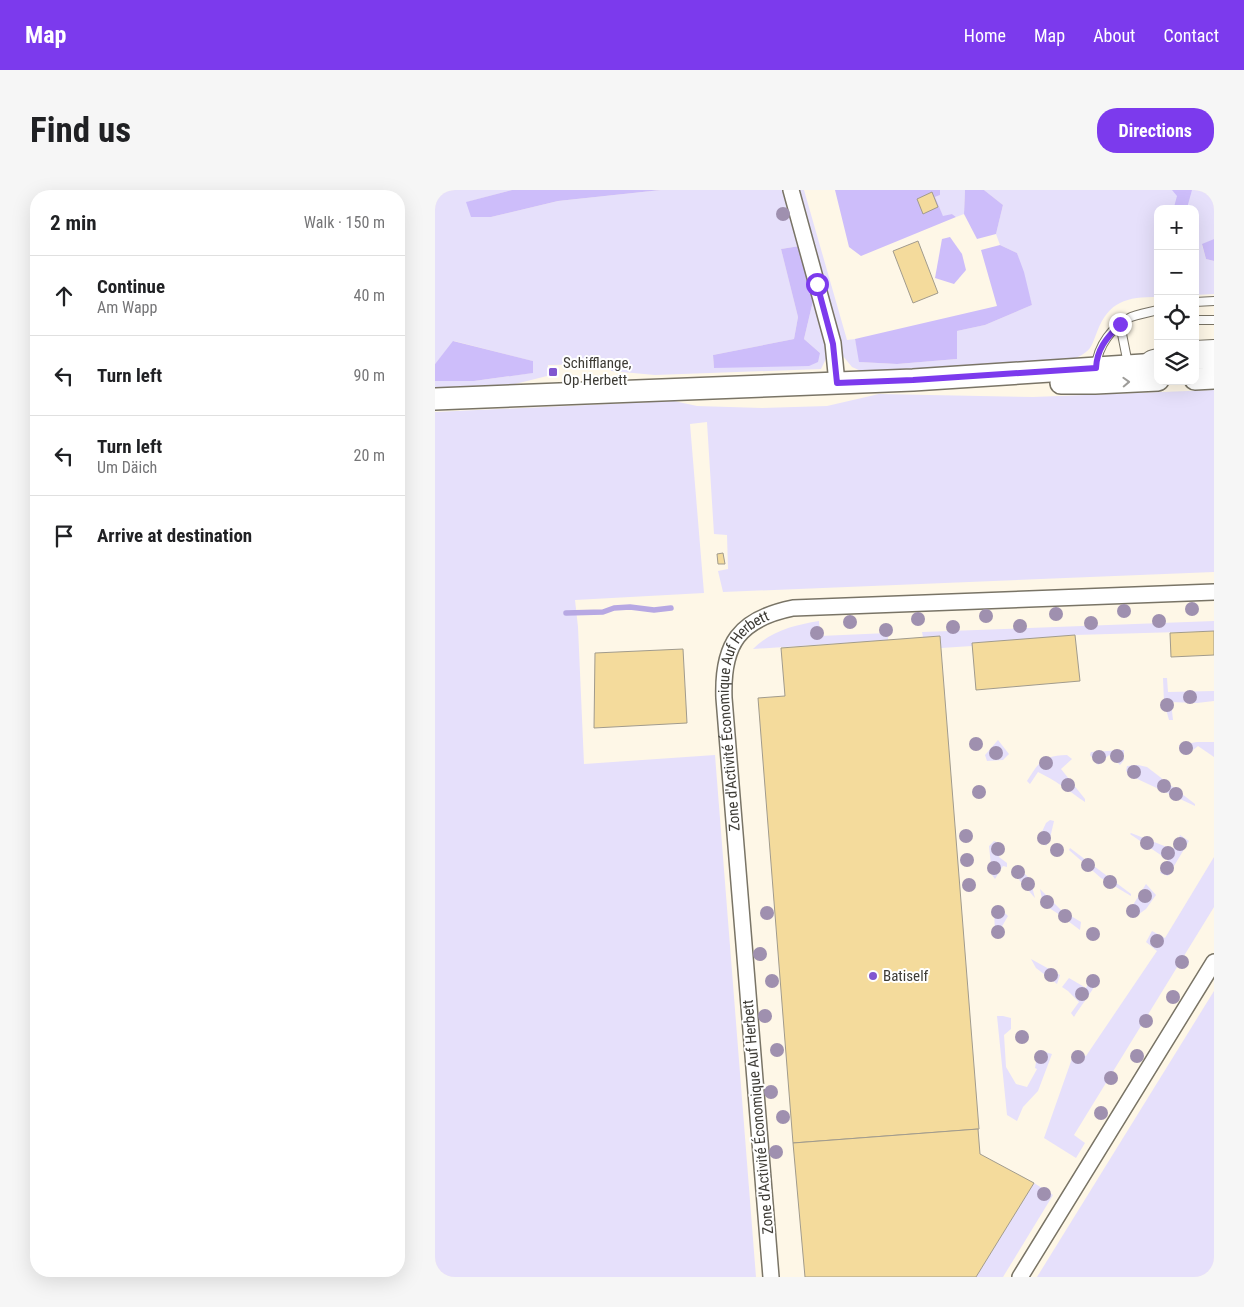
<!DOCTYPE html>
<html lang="en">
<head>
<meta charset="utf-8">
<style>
	:root { --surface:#fff; --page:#f6f6f6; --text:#202124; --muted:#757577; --line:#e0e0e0; --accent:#7c3aed }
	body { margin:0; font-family:"Roboto Condensed",sans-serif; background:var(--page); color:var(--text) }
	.controls { position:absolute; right:15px; top:15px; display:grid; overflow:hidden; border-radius:10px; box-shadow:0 5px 20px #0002 }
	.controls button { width:45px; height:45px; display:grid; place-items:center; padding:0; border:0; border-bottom:1px solid var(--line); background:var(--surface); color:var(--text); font:25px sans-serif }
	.stop { position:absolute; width:15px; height:15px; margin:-11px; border:4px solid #7c3aed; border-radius:50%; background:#fff }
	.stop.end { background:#7c3aed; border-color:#fff; box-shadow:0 1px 5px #0008 }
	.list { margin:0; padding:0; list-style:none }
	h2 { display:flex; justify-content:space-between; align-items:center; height:65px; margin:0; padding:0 20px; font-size:21px }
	h2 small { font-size:16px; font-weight:400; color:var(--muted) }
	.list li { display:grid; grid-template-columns:32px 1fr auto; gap:15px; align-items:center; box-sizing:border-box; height:80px; padding:0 20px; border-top:1px solid var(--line) }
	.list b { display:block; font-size:19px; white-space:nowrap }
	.list p { margin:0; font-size:16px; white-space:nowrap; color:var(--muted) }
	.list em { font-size:16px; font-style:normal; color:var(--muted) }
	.icon { flex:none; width:28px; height:28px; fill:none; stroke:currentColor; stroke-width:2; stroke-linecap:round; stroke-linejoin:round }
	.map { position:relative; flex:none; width:779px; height:1087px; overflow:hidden; border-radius:20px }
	header { display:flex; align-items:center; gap:30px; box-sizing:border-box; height:70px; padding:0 25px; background:var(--accent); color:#fff }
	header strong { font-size:24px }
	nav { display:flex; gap:28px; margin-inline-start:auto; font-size:18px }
	.intro { display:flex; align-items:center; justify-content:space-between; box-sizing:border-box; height:120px; padding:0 30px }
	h1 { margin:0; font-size:35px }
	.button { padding:12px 22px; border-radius:20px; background:var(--accent); color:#fff; font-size:18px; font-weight:700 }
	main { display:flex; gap:30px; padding:0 30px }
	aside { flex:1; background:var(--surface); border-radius:20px; box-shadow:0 5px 20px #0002 }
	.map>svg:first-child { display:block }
</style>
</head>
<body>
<header>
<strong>Map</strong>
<nav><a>Home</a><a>Map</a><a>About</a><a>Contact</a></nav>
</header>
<div class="intro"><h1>Find us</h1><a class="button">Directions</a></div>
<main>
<aside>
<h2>2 min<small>Walk · 150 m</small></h2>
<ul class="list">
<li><svg class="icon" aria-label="ahead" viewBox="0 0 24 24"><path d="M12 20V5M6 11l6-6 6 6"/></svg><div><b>Continue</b><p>Am Wapp</p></div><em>40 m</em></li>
<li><svg class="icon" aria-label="left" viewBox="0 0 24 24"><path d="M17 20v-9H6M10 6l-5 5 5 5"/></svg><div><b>Turn left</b></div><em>90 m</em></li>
<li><svg class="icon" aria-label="left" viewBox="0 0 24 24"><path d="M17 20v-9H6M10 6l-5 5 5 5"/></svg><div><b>Turn left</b><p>Um Däich</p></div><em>20 m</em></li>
<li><svg class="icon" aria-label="arrive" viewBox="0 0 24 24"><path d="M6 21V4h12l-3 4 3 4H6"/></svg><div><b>Arrive at destination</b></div></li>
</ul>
</aside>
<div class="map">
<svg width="779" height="1087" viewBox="0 0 779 1087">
	<rect width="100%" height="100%" fill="#fef7e7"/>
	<!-- green -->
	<g fill="#e6e0fb" fill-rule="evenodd">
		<path d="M0 0H77L32 12 56 27 123 11 226 0H369L412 150 420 149 425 172 462 174 522 169V141L550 135 597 115 582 63 565 55 561 44 568 15 549 0H779V49L767 55 771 69 779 71V104L760 105V19H723V107C691 107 674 111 662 142 659 149 657 158 651 162 640 171 627 171 614 173L426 181 417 177 398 154 386 179 220 185 176 181 175 174 113 175 112 186 24 208 0 209V191H39L97 183 98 171 19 151 0 174ZM371 55 382 94 369 149 385 163 279 178 278 165 359 149 363 127 346 59Z"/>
		<path d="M505 0H530L529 24 521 27 517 24 508 27 500 7 505 5Z"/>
		<path d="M779 200V382L288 402 283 381 293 379 292 345 279 344 272 232 255 234 269 403 140 410 143 437 149 574 280 565 321 1087H0V222L239 211 262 216 327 218 392 216 444 204 598 207Z"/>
		<path d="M384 431 385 446 453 443V450L318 459C336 441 359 435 384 431Z"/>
		<path d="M779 431V441L640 445 537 453V456L506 458 505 446 488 447 487 442Z"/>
		<path d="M728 488H732L733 502 779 501V511L762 513 736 512 738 530H734L729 512Z"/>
		<path d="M563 550 574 564 568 570 552 571 550 565Z"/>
		<path d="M762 552H779V567L763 556 752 565 744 559V555Z"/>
		<path d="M689 560V570L685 575 674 565 663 575 655 565 656 562Z"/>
		<path d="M632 565 637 569 626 579 650 609V612C634 601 620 590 603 582L595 594 592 591C605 571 607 566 632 565Z"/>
		<path d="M703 575 712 577 760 614V616L696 586 691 581 692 576Z"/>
		<path d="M615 630 619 631 615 648 611 656 604 648 611 633Z"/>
		<path d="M696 643 737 659 740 658 745 645 754 651 733 686 725 683 733 670 695 644Z"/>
		<path d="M559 651 569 655 564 667 572 673V677L568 676 560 689 557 685 554 656Z"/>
		<path d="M635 658 696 704V706L666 688 634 660Z"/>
		<path d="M779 667V717L639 945 650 953 641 968 609 948 640 860 651 866 722 761 711 752 717 741 730 748Z"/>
		<path d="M581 675 595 689 600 708 580 685Z"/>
		<path d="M711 694 721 705 711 719 700 727 693 723Z"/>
		<path d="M605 699 626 720 646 732 645 740 625 725 608 714Z"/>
		<path d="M564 717 573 726 566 738 567 742 562 746 560 744 559 719Z"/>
		<path d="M596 769 625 785 622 794 601 778Z"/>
		<path d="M658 784 663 787C662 796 645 817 639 827L636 823 644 812 633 801 627 797 634 788 651 798Z"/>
		<path d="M779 801V1087H602Z"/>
		<path d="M562 826H568L576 828V839L569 845 571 877 581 894 592 897 602 879 600 878 603 860 617 864 603 901 588 917 582 931 572 925Z"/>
		<path d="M599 993 618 1005 568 1087H541Z"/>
	</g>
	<!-- forest -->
	<g fill="#cdbdfa">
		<path d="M77 0H226L123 11 56 27H36L31 12Z"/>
		<path d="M400 0H505V5L500 7 508 26 517 24 521 27 426 66 414 57Z"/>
		<path d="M530 0H549L568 15 561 44 542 49 529 24Z"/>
		<path d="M737 0H757L752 18 740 19 739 17 742 6Z"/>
		<path d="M515 47 527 64 531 80 519 94 500 88 507 49Z"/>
		<path d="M779 49V71L771 69 767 54Z"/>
		<path d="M371 55 382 94 369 149 385 163 383 172 374 176 279 178 278 165 359 149 363 127 346 59Z"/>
		<path d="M565 55 582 63 589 82 597 115 550 135 522 141V169L462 174 424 172 420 149 562 116 546 60Z"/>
		<path d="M18 151 98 171V183L39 191H0V174Z"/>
	</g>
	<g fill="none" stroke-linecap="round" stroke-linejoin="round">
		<!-- stream -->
		<path stroke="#b7a8e3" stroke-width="5.5" d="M131 423 168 422 179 418 195 417 219 420 236 418"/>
	</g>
	<!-- building -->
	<g fill="#f4db9c" stroke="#a19b8d">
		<path d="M497 2 503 17 488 24 482 9Z"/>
		<path d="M483 51 503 103 478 113 458 61Z"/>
		<path d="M288 363 290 374H283L282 364Z"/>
		<path d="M779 441V465L736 467 735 443Z"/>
		<path d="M640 445 645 491 541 500 537 453Z"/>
		<path d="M505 446 544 939 358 953 323 508 350 506 346 458Z"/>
		<path d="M248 459 252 533 159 538 160 463Z"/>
		<path d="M543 939 545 964 599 993 541 1087H370L358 953Z"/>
	</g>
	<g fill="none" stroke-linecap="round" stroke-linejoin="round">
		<!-- lane casing -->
		<g stroke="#797466" stroke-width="10">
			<g id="lane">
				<path d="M760 112 779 111"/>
				<path d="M760 130H779"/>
				<path d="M685 134 693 174"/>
				<path d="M661 176C663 156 677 136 696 127 705 124 714 122 723 120"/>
			</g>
		</g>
		<!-- street casing -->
		<g stroke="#797466" stroke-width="18">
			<g id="street">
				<path d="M356 0 398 153 402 193"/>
				<path id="s1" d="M336 1087 289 508C287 454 304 429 358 418L779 402"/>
				<path d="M585 1087 779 772"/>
			</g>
		</g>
		<!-- secondary casing -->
		<g stroke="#797466" stroke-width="24">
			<g id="secondary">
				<path d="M760 189 779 188"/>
				<path d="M626 193H660L723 190"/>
				<path d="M0 209 478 190 723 174"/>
			</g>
		</g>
		<!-- highway casing -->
		<g stroke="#797466" stroke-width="30">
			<g id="highway">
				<path d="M760 165 779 164"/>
				<path d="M719 174 723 173"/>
			</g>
		</g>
		<!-- lane -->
		<use href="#lane" stroke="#fff" stroke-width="8"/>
		<!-- street -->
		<use href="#street" stroke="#fff" stroke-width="15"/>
		<!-- secondary -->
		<use href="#secondary" stroke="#fff" stroke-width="21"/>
		<!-- highway -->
		<use href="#highway" stroke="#fff" stroke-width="28"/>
	</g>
	<!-- trees -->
	<g fill="#9f90af">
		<circle cx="348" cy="24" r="7"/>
		<circle cx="757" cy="419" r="7"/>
		<circle cx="689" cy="421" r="7"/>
		<circle cx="621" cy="424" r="7"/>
		<circle cx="551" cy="426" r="7"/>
		<circle cx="483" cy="429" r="7"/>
		<circle cx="724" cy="431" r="7"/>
		<circle cx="415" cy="432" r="7"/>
		<circle cx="656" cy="433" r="7"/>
		<circle cx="585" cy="436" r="7"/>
		<circle cx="518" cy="437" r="7"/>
		<circle cx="451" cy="440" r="7"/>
		<circle cx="382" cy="443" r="7"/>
		<circle cx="755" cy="507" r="7"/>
		<circle cx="732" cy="515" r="7"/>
		<circle cx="541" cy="554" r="7"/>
		<circle cx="751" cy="558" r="7"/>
		<circle cx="561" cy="563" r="7"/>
		<circle cx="682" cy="566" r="7"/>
		<circle cx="664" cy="567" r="7"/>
		<circle cx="611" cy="573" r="7"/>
		<circle cx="699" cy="582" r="7"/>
		<circle cx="633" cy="595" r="7"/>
		<circle cx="729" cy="596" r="7"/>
		<circle cx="544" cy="602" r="7"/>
		<circle cx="741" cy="604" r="7"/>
		<circle cx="531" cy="646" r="7"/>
		<circle cx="609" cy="648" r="7"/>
		<circle cx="712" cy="653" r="7"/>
		<circle cx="745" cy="654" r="7"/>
		<circle cx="563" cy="659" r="7"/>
		<circle cx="622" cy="660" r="7"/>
		<circle cx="733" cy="663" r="7"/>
		<circle cx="532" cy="670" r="7"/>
		<circle cx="653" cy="675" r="7"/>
		<circle cx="559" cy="678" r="7"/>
		<circle cx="732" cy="678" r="7"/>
		<circle cx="583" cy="682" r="7"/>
		<circle cx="675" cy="692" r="7"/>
		<circle cx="593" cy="694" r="7"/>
		<circle cx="534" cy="695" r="7"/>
		<circle cx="710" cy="706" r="7"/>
		<circle cx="612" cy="712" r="7"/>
		<circle cx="698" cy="721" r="7"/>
		<circle cx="563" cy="722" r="7"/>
		<circle cx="332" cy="723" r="7"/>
		<circle cx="630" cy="726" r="7"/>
		<circle cx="563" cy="742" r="7"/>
		<circle cx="658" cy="744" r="7"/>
		<circle cx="722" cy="751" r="7"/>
		<circle cx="325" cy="764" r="7"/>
		<circle cx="747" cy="772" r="7"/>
		<circle cx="616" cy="785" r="7"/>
		<circle cx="337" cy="791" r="7"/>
		<circle cx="658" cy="791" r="7"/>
		<circle cx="647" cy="804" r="7"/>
		<circle cx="738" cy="807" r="7"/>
		<circle cx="330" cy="826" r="7"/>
		<circle cx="711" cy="831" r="7"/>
		<circle cx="587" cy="847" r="7"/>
		<circle cx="342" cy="860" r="7"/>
		<circle cx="702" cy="866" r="7"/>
		<circle cx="606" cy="867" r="7"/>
		<circle cx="643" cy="867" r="7"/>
		<circle cx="676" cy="888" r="7"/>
		<circle cx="336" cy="902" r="7"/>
		<circle cx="666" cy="923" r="7"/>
		<circle cx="348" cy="927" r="7"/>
		<circle cx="341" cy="962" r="7"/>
		<circle cx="609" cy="1004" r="7"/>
	</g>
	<!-- one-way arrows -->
	<defs><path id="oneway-chevron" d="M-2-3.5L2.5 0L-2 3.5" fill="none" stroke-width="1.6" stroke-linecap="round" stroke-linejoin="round" transform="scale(1.25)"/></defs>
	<use stroke="#9e9d9a" href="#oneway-chevron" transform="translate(691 192) rotate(-2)"/>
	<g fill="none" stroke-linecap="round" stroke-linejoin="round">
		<!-- route -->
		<path stroke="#7c3aed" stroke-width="6" d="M382 94 398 154 402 193 478 190 661 178C662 158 672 148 685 134"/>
	</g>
	<!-- markers -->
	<g fill="#8157d0" stroke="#fff" stroke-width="2">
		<rect x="113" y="177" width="10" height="10" rx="2.5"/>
		<circle cx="438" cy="786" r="5"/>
	</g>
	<g text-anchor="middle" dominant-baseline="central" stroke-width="4" stroke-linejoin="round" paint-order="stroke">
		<!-- poi labels -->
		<g font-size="15" fill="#3d3b35" stroke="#fff" text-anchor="start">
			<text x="128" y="173">Schifflange,<tspan x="128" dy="17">Op Herbett</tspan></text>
			<text x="448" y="786">Batiself</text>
		</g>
		<!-- street labels -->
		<g font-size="15" fill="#3d3b35" stroke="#fff">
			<text stroke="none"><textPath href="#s1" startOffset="565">Zone d'Activité Économique Auf Herbett</textPath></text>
			<text transform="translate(323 927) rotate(-95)">Zone d'Activité Économique Auf Herbett</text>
		</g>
	</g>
</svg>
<div class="controls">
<button>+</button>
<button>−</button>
<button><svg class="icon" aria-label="locate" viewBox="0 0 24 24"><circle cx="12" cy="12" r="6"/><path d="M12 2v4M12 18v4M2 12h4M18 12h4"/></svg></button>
<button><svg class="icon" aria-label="layers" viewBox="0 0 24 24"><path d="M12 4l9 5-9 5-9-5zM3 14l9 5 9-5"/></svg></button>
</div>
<div class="stop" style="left:382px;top:94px"></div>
<div class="stop end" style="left:685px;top:134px"></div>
</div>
</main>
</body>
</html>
